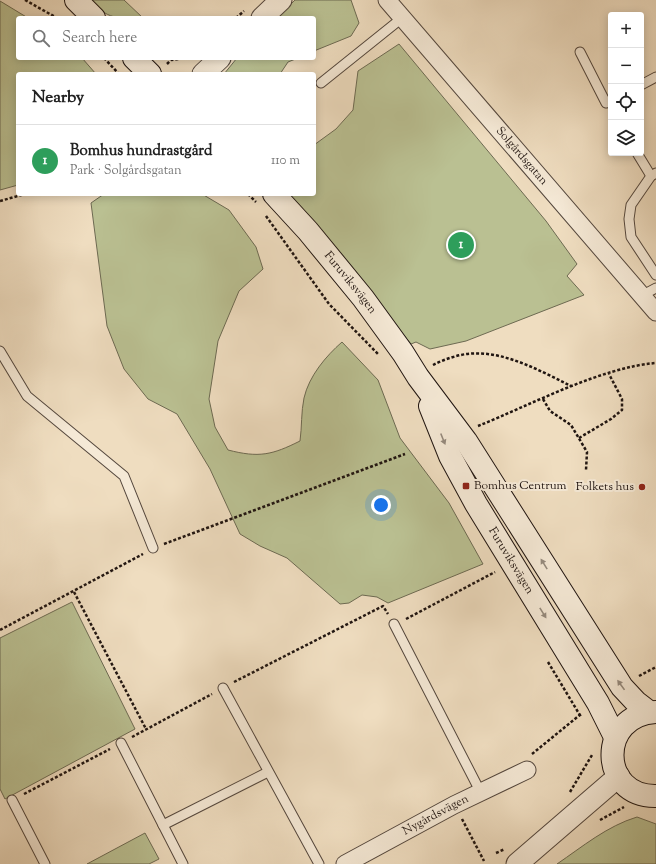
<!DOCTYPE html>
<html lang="en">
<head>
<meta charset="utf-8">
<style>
	:root { --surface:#fff; --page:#f2f2f2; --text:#222; --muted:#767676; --line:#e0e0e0; --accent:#2563eb }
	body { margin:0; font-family:"Sorts Mill Goudy",serif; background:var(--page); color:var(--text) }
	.controls { position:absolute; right:12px; top:12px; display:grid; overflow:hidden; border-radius:4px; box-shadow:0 2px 10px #0003 }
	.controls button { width:36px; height:36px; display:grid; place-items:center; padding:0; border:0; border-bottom:1px solid var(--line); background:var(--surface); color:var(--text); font:20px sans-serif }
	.you { position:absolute; left:381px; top:505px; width:14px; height:14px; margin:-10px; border:3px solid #fff; border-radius:50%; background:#1a73e8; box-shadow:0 0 0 6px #1a73e833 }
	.badge { display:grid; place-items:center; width:26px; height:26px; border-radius:50%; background:var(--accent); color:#fff; font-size:13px; font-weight:700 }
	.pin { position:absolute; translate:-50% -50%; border:2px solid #fff; box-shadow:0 1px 4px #0006 }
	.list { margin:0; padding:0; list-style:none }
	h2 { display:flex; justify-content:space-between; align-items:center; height:52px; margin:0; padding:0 16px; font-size:17px }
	h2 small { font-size:13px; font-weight:400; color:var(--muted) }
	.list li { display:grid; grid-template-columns:26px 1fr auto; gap:12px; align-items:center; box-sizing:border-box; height:72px; padding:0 16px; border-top:1px solid var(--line) }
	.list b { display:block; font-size:15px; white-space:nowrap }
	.list p { margin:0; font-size:13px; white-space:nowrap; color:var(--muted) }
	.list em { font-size:13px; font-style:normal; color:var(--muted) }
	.icon { flex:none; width:22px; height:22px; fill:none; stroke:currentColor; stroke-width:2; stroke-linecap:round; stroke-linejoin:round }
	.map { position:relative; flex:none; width:656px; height:864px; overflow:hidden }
	.search { position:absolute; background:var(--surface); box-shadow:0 2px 10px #0003; left:16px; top:16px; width:300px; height:44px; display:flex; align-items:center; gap:10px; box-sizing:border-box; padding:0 14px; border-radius:4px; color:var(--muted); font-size:15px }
	.panel { position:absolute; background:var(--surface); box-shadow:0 2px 10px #0003; left:16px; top:72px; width:300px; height:124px; border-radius:4px }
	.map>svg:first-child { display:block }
</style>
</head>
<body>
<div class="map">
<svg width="656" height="864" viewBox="0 0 656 864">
	<rect width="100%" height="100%" fill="#efddc0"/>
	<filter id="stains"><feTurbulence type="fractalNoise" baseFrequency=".005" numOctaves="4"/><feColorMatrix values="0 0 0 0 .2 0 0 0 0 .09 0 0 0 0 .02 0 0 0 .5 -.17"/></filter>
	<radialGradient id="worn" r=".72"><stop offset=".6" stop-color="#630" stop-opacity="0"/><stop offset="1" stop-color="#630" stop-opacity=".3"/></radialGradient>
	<!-- green -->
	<g fill="#bac092" stroke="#6d6a52">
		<path d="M89 0H124L143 18C114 18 110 20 89 0Z"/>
		<path d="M295 0H351L359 23 351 36 314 51V18H277Z"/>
		<path d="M0 1 28 18H18V58H82L96 74H18V185L0 190Z"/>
		<path d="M399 44 546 221 577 264 567 276 584 295 466 341 430 349 416 342 411 344 288 194H314V145L336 129 353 110 358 71Z"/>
		<path d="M237 58H298L288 62 280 74H224Z"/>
		<path d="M104 194H202L229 210 256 247 263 269 239 291 218 341 209 399 215 427 228 450C259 458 272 455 300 441 302 427 301 412 304 398 309 376 326 356 342 342L378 380 400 438 449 503 483 564 388 603 377 597 362 595 349 603 340 604 287 558 260 546 240 534 210 469 177 414 148 399 124 369 107 326 91 203Z"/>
		<path d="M72 602 135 729 5 799 0 789V638Z"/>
		<path d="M637 817 656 824V864H557C582 847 607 826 637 817Z"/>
		<path d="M145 833 159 859 149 864H87Z"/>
	</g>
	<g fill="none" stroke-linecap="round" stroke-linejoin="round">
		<!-- service casing -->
		<g stroke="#54473d" stroke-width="11">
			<g id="service">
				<path d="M580 52 606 103 611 100"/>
				<path d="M321 83 402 18"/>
				<path d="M641 85 656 77"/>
				<path d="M637 153 651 176"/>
				<path d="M656 173 651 176 631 205 629 219 631 237 656 275"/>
				<path d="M641 296 656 288"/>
				<path d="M0 351 27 396 124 476 153 548"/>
				<path d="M394 624 481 793"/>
				<path d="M223 688 319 864"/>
				<path d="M121 743 183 864"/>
				<path d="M12 800 45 864"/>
				<path d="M163 825 268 772"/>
			</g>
		</g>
		<!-- minor casing -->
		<g stroke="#54473d" stroke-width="19">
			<g id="minor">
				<path id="s1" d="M387 0 656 312"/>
				<path id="s2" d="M345 864 454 805 527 770"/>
			</g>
		</g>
		<!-- tertiary casing -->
		<g stroke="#54473d" stroke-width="23">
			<g id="tertiary">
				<path d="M262 18 281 0"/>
				<path d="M203 74 220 58"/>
				<path d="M517 864 619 776"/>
			</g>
		</g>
		<!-- secondary casing -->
		<g stroke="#201511" stroke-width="24">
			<g id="secondary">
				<path d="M76 0 94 18"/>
				<path d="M134 58 150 74"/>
				<path id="s3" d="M274 194 308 231 363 298 403 353 418 377 466 441 622 687 636 702 649 712"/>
				<path id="s4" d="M430 406 450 456 476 504 598 703 615 737"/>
				<path d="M656 712C597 715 599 797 656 796"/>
			</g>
		</g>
		<!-- path -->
		<g stroke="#201511" stroke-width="2.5" stroke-dasharray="3 2" stroke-linecap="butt">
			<path d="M25 0 57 18"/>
			<path d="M236 18 244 11"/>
			<path d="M104 58 119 74"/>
			<path d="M167 64 171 60 186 58"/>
			<path d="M248 194 256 202"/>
			<path d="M0 201 25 194"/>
			<path d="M266 216 329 304 378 354"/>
			<path d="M433 365C439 362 446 359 453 357 494 344 536 369 571 386"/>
			<path d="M543 399 550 411 571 425 587 452 586 470"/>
			<path d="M478 426C530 405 602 367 656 363"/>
			<path d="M579 438 611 419 622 410V399L609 374"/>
			<path d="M164 544 405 454"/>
			<path d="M74 592 146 729"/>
			<path d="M406 619 495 572"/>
			<path d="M0 630 143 554"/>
			<path d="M548 662 581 717"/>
			<path d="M639 676 656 667"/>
			<path d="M234 682 383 606 388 614"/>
			<path d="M132 737 212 694"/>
			<path d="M532 754 581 714"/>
			<path d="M570 792 592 755"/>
			<path d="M24 794 110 749"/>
			<path d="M462 819 484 861"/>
			<path d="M600 820 624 807"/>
			<path d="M496 853 505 849"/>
		</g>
		<!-- service -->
		<use href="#service" stroke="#f5e9d6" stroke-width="9"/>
		<!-- minor -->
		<use href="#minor" stroke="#f5e9d6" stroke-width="17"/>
		<!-- tertiary -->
		<use href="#tertiary" stroke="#f5e9d6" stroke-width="21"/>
		<!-- secondary -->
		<use href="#secondary" stroke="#f5e9d6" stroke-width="22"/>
	</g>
	<!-- one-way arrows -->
	<defs><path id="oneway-solid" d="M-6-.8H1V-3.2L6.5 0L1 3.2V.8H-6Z"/></defs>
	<g fill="#958a7d">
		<use href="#oneway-solid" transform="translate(443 439) rotate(68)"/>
		<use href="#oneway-solid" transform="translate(544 564) rotate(-122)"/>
		<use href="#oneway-solid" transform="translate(543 613) rotate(58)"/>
		<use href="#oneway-solid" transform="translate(621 685) rotate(-126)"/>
	</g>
	<!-- markers -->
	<g fill="#8f2418" stroke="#f5e9d6" stroke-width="1.5">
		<rect x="462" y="482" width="8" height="8" rx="2"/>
		<circle cx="642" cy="487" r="4"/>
	</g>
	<g text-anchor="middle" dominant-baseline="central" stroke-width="4" stroke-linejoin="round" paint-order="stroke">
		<!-- street labels -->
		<g font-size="12" fill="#201511" stroke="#f5e9d6">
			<text stroke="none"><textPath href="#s1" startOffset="206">Solgårdsgatan</textPath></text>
			<text stroke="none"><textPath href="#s3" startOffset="117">Furuviksvägen</textPath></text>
			<text stroke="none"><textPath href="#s4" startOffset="175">Furuviksvägen</textPath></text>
			<text stroke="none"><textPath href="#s2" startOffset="103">Nygårdsvägen</textPath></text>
		</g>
		<!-- poi labels -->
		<g font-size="12" fill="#201511" stroke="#f5e9d6" text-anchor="start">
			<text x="474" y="486">Bomhus Centrum</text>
			<text x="634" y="487" text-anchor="end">Folkets hus</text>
		</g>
	</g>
	<rect width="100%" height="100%" filter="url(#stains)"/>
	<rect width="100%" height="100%" fill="url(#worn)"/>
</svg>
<div class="controls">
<button>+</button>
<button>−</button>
<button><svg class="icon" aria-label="locate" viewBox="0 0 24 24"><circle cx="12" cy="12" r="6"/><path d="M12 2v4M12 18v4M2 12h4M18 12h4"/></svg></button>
<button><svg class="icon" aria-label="layers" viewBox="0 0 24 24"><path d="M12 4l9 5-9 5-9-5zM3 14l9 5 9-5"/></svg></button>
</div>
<div class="you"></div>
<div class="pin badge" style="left:461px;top:245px;background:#2e9e5b">1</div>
<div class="search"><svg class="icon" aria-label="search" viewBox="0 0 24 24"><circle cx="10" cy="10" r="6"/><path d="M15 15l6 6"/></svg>Search here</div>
<section class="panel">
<h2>Nearby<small></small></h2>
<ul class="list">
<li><span class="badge" style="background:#2e9e5b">1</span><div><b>Bomhus hundrastgård</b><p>Park · Solgårdsgatan</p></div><em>110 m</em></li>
</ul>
</section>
</div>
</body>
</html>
